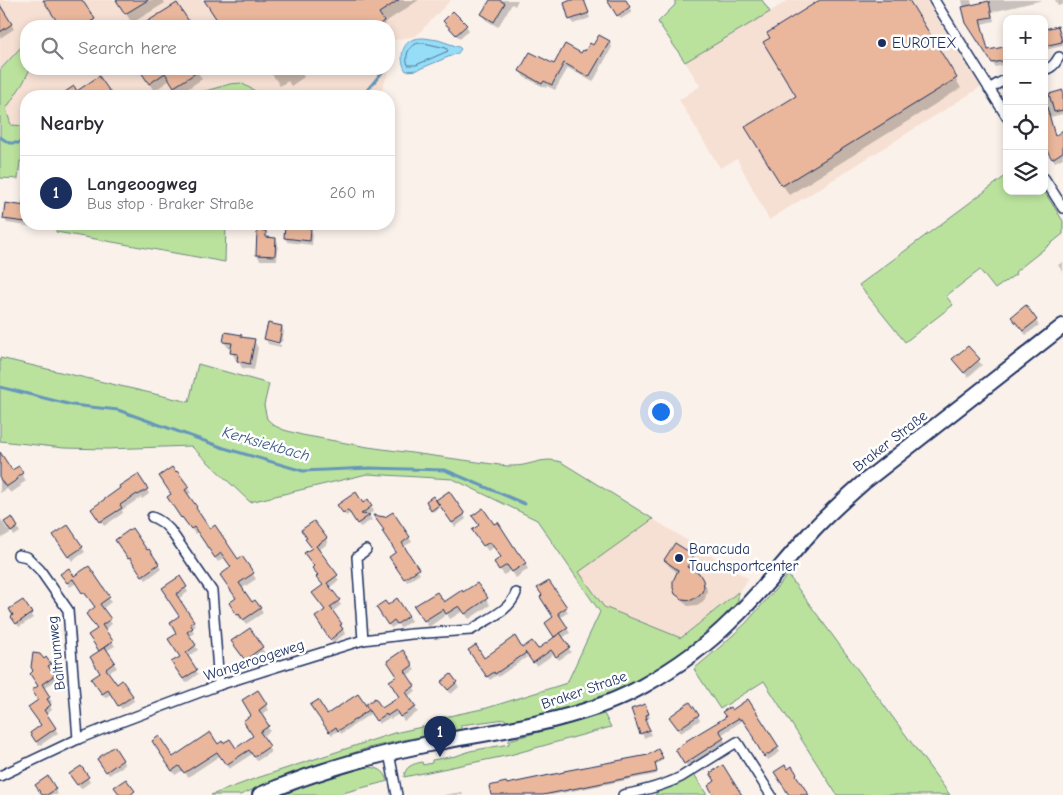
<!DOCTYPE html>
<html lang="en">
<head>
<meta charset="utf-8">
<style>
	:root { --surface:#fff; --page:#f7f7f7; --text:#2b2b33; --muted:#7c7c81; --line:#e1e1e2; --accent:#1b2f5e }
	body { margin:0; font-family:"Comic Neue",sans-serif; background:var(--page); color:var(--text) }
	.controls { position:absolute; right:15px; top:15px; display:grid; overflow:hidden; border-radius:10px; box-shadow:0 2px 8px #0003 }
	.controls button { width:45px; height:45px; display:grid; place-items:center; padding:0; border:0; border-bottom:1px solid var(--line); background:var(--surface); color:var(--text); font:25px sans-serif }
	.you { position:absolute; left:660px; top:411px; width:18px; height:18px; margin:-12px; border:4px solid #fff; border-radius:50%; background:#1a73e8; box-shadow:0 0 0 8px #1a73e833 }
	.badge { display:grid; place-items:center; width:32px; height:32px; border-radius:50%; background:var(--accent); color:#fff; font-size:16px; font-weight:700 }
	.pin { position:absolute; translate:-50% -41px; filter:drop-shadow(0 1px 2px #0008) }
	.pin::after { content:''; position:absolute; top:26px; width:18px; height:15px; background:inherit; clip-path:polygon(0 0,100% 0,50% 100%) }
	.list { margin:0; padding:0; list-style:none }
	h2 { display:flex; justify-content:space-between; align-items:center; height:65px; margin:0; padding:0 20px; font-size:21px }
	h2 small { font-size:16px; font-weight:400; color:var(--muted) }
	.list li { display:grid; grid-template-columns:32px 1fr auto; gap:15px; align-items:center; box-sizing:border-box; height:75px; padding:0 20px; border-top:1px solid var(--line) }
	.list b { display:block; font-size:19px; white-space:nowrap }
	.list p { margin:0; font-size:16px; white-space:nowrap; color:var(--muted) }
	.list em { font-size:16px; font-style:normal; color:var(--muted) }
	.icon { flex:none; width:28px; height:28px; fill:none; stroke:currentColor; stroke-width:2; stroke-linecap:round; stroke-linejoin:round }
	.map { position:relative; flex:none; width:1063px; height:795px; overflow:hidden }
	.search { position:absolute; background:var(--surface); box-shadow:0 2px 8px #0003; left:20px; top:20px; width:375px; height:55px; display:flex; align-items:center; gap:12px; box-sizing:border-box; padding:0 18px; border-radius:20px; color:var(--muted); font-size:19px }
	.panel { position:absolute; background:var(--surface); box-shadow:0 2px 8px #0003; left:20px; top:90px; width:375px; height:140px; border-radius:20px }
	.map>svg:first-child { display:block }
</style>
</head>
<body>
<div class="map">
<svg width="1063" height="795" viewBox="0 0 1063 795">
	<rect width="100%" height="100%" fill="#fbf1eb"/>
	<filter id="ink" filterUnits="userSpaceOnUse"><feTurbulence type="fractalNoise" baseFrequency=".02" numOctaves="2"/><feDisplacementMap in="SourceGraphic" scale="10" xChannelSelector="R" yChannelSelector="G"/><feConvolveMatrix kernelMatrix="1 2 1 2 8 2 1 2 1" color-interpolation-filters="sRGB"/></filter>
	<g filter="url(#ink)">
		<!-- built -->
		<g fill="#f6e0d3">
			<path d="M0 0H451L416 36 389 41V26H26V46L21 47 0 70Z"/>
			<path d="M789 0H926L981 87 769 220 737 159 720 168 679 100 700 86 685 62Z"/>
			<path d="M389 60 392 64 379 96H332L330 94 314 96H264L230 84 188 96H26V126L11 125 6 109 23 83 30 69H389Z"/>
			<path d="M653 519 749 579 738 592 681 638 604 607 578 572Z"/>
		</g>
		<!-- green -->
		<g fill="#bbe29d" stroke="#6b887e">
			<path d="M675 0H762L770 12 685 62 658 22 675 5Z"/>
			<path d="M26 46V69H30L23 83 6 109 11 125 26 126V162L20 161 18 179 0 178V70L21 47Z"/>
			<path d="M241 83 264 96H188L230 84Z"/>
			<path d="M1007 175V191H1044L1063 221V234L1015 272 1016 274 995 289 980 270 946 296 953 305 905 342 859 285Z"/>
			<path d="M57 224H226L225 262 56 232Z"/>
			<path d="M0 358 189 402 198 364 269 384 264 405 267 419 275 426 284 430 302 435 368 447 507 466C514 466 521 466 528 464 540 461 548 458 561 462L653 519 579 572 604 607 681 638 738 592V605C723 620 707 636 690 649 671 662 652 675 631 685 592 704 548 713 506 722L505 719 461 725V730L408 739 368 748 305 769 240 795H211L254 779 394 733 445 722 444 717 487 708 567 683 600 612 537 520 453 479 367 474 250 502 191 446 107 449 64 448 0 441Z"/>
			<path d="M788 575 950 795H837L764 681 720 709 694 669 720 647 746 623Z"/>
			<path d="M604 714 611 727 510 755 404 777C405 766 413 764 422 762L423 765 432 763V760L456 756 470 751 509 744V740L562 726Z"/>
			<path d="M366 767C377 767 385 770 388 781L335 795H281L304 786Z"/>
			<path d="M694 774 707 795H655L659 790Z"/>
		</g>
		<!-- water -->
		<path fill="#96ddf7" stroke="#6597ba" d="M424 38 438 40 459 47 461 49 458 53 417 70 406 71C399 60 401 42 415 39 418 38 421 38 424 38Z"/>
		<!-- shadow -->
		<g fill="#0003">
			<path d="M44 0H81L97 26H61Z"/>
			<path d="M117 0H163L165 3 132 23Z"/>
			<path d="M210 0H419L384 23 386 26H222L212 11Z"/>
			<path d="M491 0H518L515 6 512 4 498 27 486 20 482 14Z"/>
			<path d="M575 0H583L590 18 573 24 571 19Z"/>
			<path d="M608 0H624L632 12 621 19Z"/>
			<path d="M823 0H907L961 88 789 195 753 137 798 96Z"/>
			<path d="M962 0H971L972 6 990 2V0H1043L992 12 994 21 981 24 989 52 1007 47V64L995 67 967 22Z"/>
			<path d="M1055 0H1063V4L1058 6Z"/>
			<path d="M2 10 14 29 0 38V11Z"/>
			<path d="M444 22 466 26 469 30 460 39 447 26Z"/>
			<path d="M1058 27 1061 35 1063 34V46L1044 50V30Z"/>
			<path d="M609 42 612 47 593 82 568 68 555 90 547 86 546 88 524 77 520 71 554 66 581 55 594 46Z"/>
			<path d="M140 69H196L202 79 180 94 170 80 154 91Z"/>
			<path d="M269 69H306L301 72 304 77 291 86 288 81 280 86Z"/>
			<path d="M1063 92V114L1050 117 1055 137 1063 136V158L1055 162 1044 144V96Z"/>
			<path d="M22 200 26 201V224H40V228L7 223 4 219 21 206Z"/>
			<path d="M310 229 313 234 312 245 287 242 285 237Z"/>
			<path d="M265 232 268 239H276L278 243 277 260H260L257 255Z"/>
			<path d="M1063 262V272L1058 265Z"/>
			<path d="M1036 321 1039 325 1026 335 1015 322Z"/>
			<path d="M282 327 284 332 282 342 267 339V341L281 345V347L268 344 266 339Z"/>
			<path d="M241 336 242 338 254 341 258 348 254 370 242 368 238 360H236L232 353V350L229 349 224 342Z"/>
			<path d="M968 348 982 365 968 377 957 364Z"/>
			<path d="M0 465 11 472 18 467 26 481 20 485 21 486 11 493 7 489 0 493Z"/>
			<path d="M177 472 191 493 187 495 210 530 237 560 242 557 256 579 241 589 251 604 255 601 263 613 246 624 242 618 241 620 233 609 237 599 232 568 225 557 218 562 198 532 195 534 186 521 185 522 171 502 175 473Z"/>
			<path d="M147 489 149 494 142 499 141 497 122 510 123 513 104 526 95 513Z"/>
			<path d="M433 498 439 507 441 506 464 515 466 519 455 527 441 506 433 512 427 501Z"/>
			<path d="M367 501 374 511 367 516H369L372 520 360 527 351 513 346 516 341 509 362 504Z"/>
			<path d="M393 513 412 542 403 547 420 574 407 582 391 557 398 553 385 531 386 518Z"/>
			<path d="M0 518 7 529 9 528 12 519 20 532 14 536 12 532 0 539Z"/>
			<path d="M480 526 525 563 528 569 516 578 511 570 504 575 499 568 502 558 494 547 488 551 477 536Z"/>
			<path d="M68 527 85 552 72 561 58 540Z"/>
			<path d="M326 539 328 543 318 551 339 580 329 588 341 605 332 612 341 624 345 634 333 643 317 618 326 611 324 586 315 567 313 549 309 544Z"/>
			<path d="M119 544 147 552 149 551 161 569 146 580 133 562 132 563Z"/>
			<path d="M693 556 697 562 692 570 699 575 706 586 707 591 705 599 702 602 697 605 688 606 682 601 675 589 678 573 669 566 665 560Z"/>
			<path d="M88 568 111 602 102 609 112 624 104 630 115 646 106 651 117 668 108 673 117 686 132 696 134 701 122 709 111 694 105 698 96 684 102 673 100 651 92 640 98 630 96 608 88 595 86 596 76 583 70 587 62 574 74 578Z"/>
			<path d="M179 578 188 592 178 599 196 626 192 628 194 633 189 637 198 650 187 657 198 674 186 683 175 667 181 657 177 634 181 617 169 599Z"/>
			<path d="M548 582 568 612 560 618 570 633 562 638 571 652 559 660 554 654 537 666 526 652 524 653 527 657 498 677 497 675 490 680 472 655 484 659 522 650 537 651 556 638 549 628 554 617Z"/>
			<path d="M477 585 490 605 469 619 463 611 450 619 447 614 429 627 419 613 463 594Z"/>
			<path d="M22 602 33 618 19 627 9 611Z"/>
			<path d="M380 612 408 616 411 621 400 628 398 624 391 628Z"/>
			<path d="M250 630 266 655 250 667 237 648Z"/>
			<path d="M403 652 415 670 406 676 416 691 408 696 418 712 404 721 399 714 391 719 389 718 379 724 367 705 382 709 400 697 398 676Z"/>
			<path d="M46 659 52 670 50 671 56 680 43 689 52 702 49 704 52 710 46 715 58 733 39 746 32 734 42 726 40 687 43 661Z"/>
			<path d="M450 676 459 687 451 694 445 687Z"/>
			<path d="M257 691 269 710 260 715 270 731 262 737 271 752 257 761 252 754 229 769 221 755 188 777 183 770 175 775 154 741 172 758 218 746 235 749 254 737 253 716Z"/>
			<path d="M358 696 370 714 341 734 339 730 332 735 314 709 327 716Z"/>
			<path d="M747 701 780 752 768 760 746 723 744 724 742 721 721 735 726 743 688 767 676 750 727 717 731 711Z"/>
			<path d="M647 709 650 718 647 719 648 723 646 724 651 735 644 738 632 710Z"/>
			<path d="M697 715 700 720 681 733 673 722Z"/>
			<path d="M657 751 663 760 655 765 657 774 552 795H492L507 785 649 756Z"/>
			<path d="M122 760 125 765 109 775 101 763Z"/>
			<path d="M81 768 90 782 81 789 73 779Z"/>
			<path d="M55 789 58 794 56 795H43Z"/>
			<path d="M462 792 463 795H443Z"/>
		</g>
		<g fill="none" stroke-linecap="round" stroke-linejoin="round">
			<!-- shore -->
			<path stroke="#4c759b" stroke-width="1" d="M424 43 446 48 448 51 416 65H408C405 58 407 47 416 44 416 43 423 43 424 43Z"/>
			<!-- stream -->
			<g stroke="#6597ba" stroke-width="3">
				<path d="M359 96 363 95 385 69"/>
				<path d="M0 137 9 143H26"/>
				<path d="M0 387 72 405 118 410 224 448 303 471 370 468 445 470 525 504"/>
			</g>
		</g>
		<!-- building -->
		<g fill="#eab79c" stroke="#1b2f5e">
			<path d="M43 0H82L95 19 84 26H60Z"/>
			<path d="M116 0H148L125 14Z"/>
			<path d="M204 0H399L379 13 384 21 377 26H241L236 20 226 26H221Z"/>
			<path d="M490 0H499L505 3 494 22 481 14Z"/>
			<path d="M571 0H584L589 13 569 20 564 3Z"/>
			<path d="M607 0H626L630 7 617 16Z"/>
			<path d="M820 0H909L957 78 782 186 745 127 796 96 763 42 770 38 767 33Z"/>
			<path d="M989 1 992 17 980 19 988 50 1004 47 1007 57V60L992 63 966 23 962 7Z"/>
			<path d="M177 3 192 26H140Z"/>
			<path d="M0 5 12 24 0 32Z"/>
			<path d="M453 11 467 25 456 35 443 21Z"/>
			<path d="M1058 26 1062 42 1044 46V29Z"/>
			<path d="M599 35 610 41 589 77 564 63 552 85 544 81 542 84 519 71 530 52 554 64 565 44 581 53 583 50 585 51 590 43 593 45Z"/>
			<path d="M139 69H202L174 87 165 73 149 84Z"/>
			<path d="M99 76 113 96H59L74 86 77 91Z"/>
			<path d="M1063 90V110L1054 112 1049 94Z"/>
			<path d="M1047 107 1055 136 1063 130V152L1052 159 1044 146V108Z"/>
			<path d="M5 203 26 206V222L3 219Z"/>
			<path d="M285 225 311 228 310 241 284 238Z"/>
			<path d="M257 230 266 231V237L276 238 275 256 256 255Z"/>
			<path d="M1026 305 1037 320 1023 331 1011 317Z"/>
			<path d="M268 323 282 326 279 343 264 339Z"/>
			<path d="M225 332 242 335 241 337 255 339 250 364 237 361 238 354 230 353 232 343 223 342Z"/>
			<path d="M968 346 980 359 964 373 952 359Z"/>
			<path d="M0 452 12 470 19 466 23 473 17 477 18 479 6 487 0 479Z"/>
			<path d="M172 467 176 472 177 471 189 487 185 490 197 507 196 508 210 529 215 525 238 559 242 556 254 573 239 583 252 602 255 600 261 608 243 620 239 614 237 615 229 603 236 598 220 575 231 567 221 553 215 558 194 527 191 529 182 517 181 518 167 497 171 494 159 476Z"/>
			<path d="M138 474 148 489 138 495 137 494 120 505 122 508 100 522 91 509 120 488 119 486Z"/>
			<path d="M449 491 465 514 452 523 436 500Z"/>
			<path d="M356 492 363 503 368 499 372 506 361 514 370 515 357 524 348 510 343 513 337 505Z"/>
			<path d="M433 496 439 505 431 511 426 501Z"/>
			<path d="M483 508 494 524 498 522 518 553H519L526 563 512 572 507 565 499 570 494 562 501 557 490 542 483 546 472 530 479 525 472 516Z"/>
			<path d="M393 512 410 537 402 543 419 569 404 579 389 557 396 552 382 531 384 530 373 515 385 517Z"/>
			<path d="M12 517 18 527 11 532 4 522Z"/>
			<path d="M314 521 327 538 316 546 338 575 327 583 340 600 330 607 342 624 340 625 343 629 330 640 315 617 325 610 312 593 323 585 316 577 318 575 312 568 314 566 304 553 312 548 305 539 307 538 301 530Z"/>
			<path d="M68 525 83 547 68 557 53 535Z"/>
			<path d="M132 528 147 550 149 549 159 564 142 576 130 558 128 559 115 540Z"/>
			<path d="M675 543 694 555 687 567 699 573 703 580 704 587 702 592 698 596 692 600 682 599 675 594 673 588V581L678 570 664 560Z"/>
			<path d="M89 566 110 597 100 604 111 619 102 625 113 641 99 651 88 635 97 629 86 614 95 607 84 592 82 593 73 579 67 583 60 574 69 568 74 576Z"/>
			<path d="M180 576 187 587 176 594 194 621 190 624 193 628 187 632 196 645 186 653 197 670 183 679 171 662 180 657 168 639 176 634 170 622 179 616 165 595 166 594 162 588Z"/>
			<path d="M549 581 567 607 558 613 568 628 554 637 545 623 553 617 540 597 542 595 537 588Z"/>
			<path d="M477 583 488 598 465 614 459 606 446 614 443 609 424 621 414 606 437 592 444 602 462 590 463 592Z"/>
			<path d="M397 598 409 616 397 624 394 620 388 625 376 607 385 601 388 605Z"/>
			<path d="M23 600 32 613 16 624 11 617 13 615 9 609Z"/>
			<path d="M250 628 263 647 245 660 231 641Z"/>
			<path d="M560 633 570 647 556 657 551 650 533 663 525 652 526 653 495 674 494 672 487 677 468 650 476 645 484 658 515 636 522 648 532 641 538 649Z"/>
			<path d="M105 647 115 662 106 669 117 684 122 680 133 696 118 706 108 690 102 694 91 679 100 673 90 657Z"/>
			<path d="M403 650 413 665 405 671 415 686 406 692 416 707 400 717 396 710 387 716 386 714 376 721 365 705 375 698 382 708 399 697 389 681 397 676 387 661Z"/>
			<path d="M33 653 40 654 44 659 46 657 51 664 48 666 55 675 42 684 50 697 47 699 51 705 44 710 56 728 36 742 30 733 41 725 28 707 38 700 32 690 38 686 30 674 33 671 31 667Z"/>
			<path d="M451 674 457 682 448 690 441 682Z"/>
			<path d="M258 690 267 704 259 710 269 726 260 732 270 746 254 757 249 750 226 765 217 752 184 773 179 766 172 771 152 741 159 736 173 757 210 732 218 744 222 741 223 743 230 739 236 748 253 736 243 721 251 715 242 700Z"/>
			<path d="M358 694 369 710 338 731 336 727 329 732 310 705 318 700 327 714Z"/>
			<path d="M748 699 779 747 764 757 753 738 754 737 742 719 740 720 739 718 719 730 724 738 684 764 675 749 686 742V741L726 717 722 712 730 707 732 710Z"/>
			<path d="M690 702 699 715 678 729 669 717Z"/>
			<path d="M645 704 649 714 646 715 647 719 645 720 650 730 640 734 631 709Z"/>
			<path d="M114 746 123 760 106 772 97 759Z"/>
			<path d="M658 749 663 758 655 763 657 772 543 795H491L489 786 506 782 507 784 564 772V771L648 755Z"/>
			<path d="M723 765 731 778 742 795H714L708 786 715 781 710 773Z"/>
			<path d="M785 765 788 769 792 766 797 774 796 775 809 795H789L774 772Z"/>
			<path d="M81 766 89 777 77 785 69 774Z"/>
			<path d="M48 776 56 789 47 795H42L35 785Z"/>
			<path d="M126 779 135 791 130 795H120L114 787Z"/>
		</g>
		<g fill="none" stroke-linecap="round" stroke-linejoin="round">
			<!-- street casing -->
			<g stroke="#1b2f5e" stroke-width="12">
				<g id="street">
					<path d="M934 0 1007 117"/>
					<path d="M1044 70C1052 68 1055 64 1059 57"/>
					<path d="M989 89 999 83 1007 79"/>
					<path d="M1044 178 1063 208"/>
					<path d="M152 517C160 520 164 523 170 530L212 591 219 685"/>
					<path d="M18 555 27 557 40 570 68 610 78 739"/>
					<path d="M363 640 357 557 366 550"/>
					<path d="M389 753 397 795"/>
					<path d="M0 776 78 739 118 723 219 685 266 670 363 640 411 634 471 630 476 627C490 618 510 610 516 593"/>
					<path d="M623 795C643 791 663 786 681 777L737 742 771 795"/>
				</g>
			</g>
			<!-- secondary casing -->
			<g stroke="#1b2f5e" stroke-width="18">
				<path id="secondary" d="M260 795C319 769 381 753 444 741 510 729 585 719 643 686 675 668 705 647 731 621 761 593 786 559 814 529 830 512 847 497 864 482L1063 326"/>
			</g>
			<!-- street -->
			<use href="#street" stroke="#fff" stroke-width="9"/>
			<!-- secondary -->
			<use href="#secondary" stroke="#fff" stroke-width="14"/>
		</g>
	</g>
	<!-- markers -->
	<g fill="#1b2f5e" stroke="#fff" stroke-width="2">
		<circle cx="882" cy="43" r="5"/>
		<circle cx="679" cy="558" r="5"/>
	</g>
	<g text-anchor="middle" dominant-baseline="central" stroke-width="5" stroke-linejoin="round" paint-order="stroke">
		<!-- poi labels -->
		<g font-size="15" fill="#1b2f5e" stroke="#fff" text-anchor="start">
			<text x="892" y="43">EUROTEX</text>
			<text x="689" y="549">Baracuda<tspan x="689" dy="17">Tauchsportcenter</tspan></text>
		</g>
		<!-- street labels -->
		<g font-size="15" fill="#1b2f5e" stroke="#fff">
			<text transform="translate(890 441) rotate(-38)">Braker Straße</text>
			<text transform="translate(56 653) rotate(-96)">Baltrumweg</text>
			<text transform="translate(254 660) rotate(-18)">Wangeroogeweg</text>
			<text transform="translate(584 690) rotate(-19)">Braker Straße</text>
		</g>
		<!-- water labels -->
		<g font-size="16" font-style="italic" fill="#3a5a84" stroke="#fff">
			<text transform="translate(266 444) rotate(16)">Kerksiekbach</text>
		</g>
	</g>
</svg>
<div class="controls">
<button>+</button>
<button>−</button>
<button><svg class="icon" aria-label="locate" viewBox="0 0 24 24"><circle cx="12" cy="12" r="6"/><path d="M12 2v4M12 18v4M2 12h4M18 12h4"/></svg></button>
<button><svg class="icon" aria-label="layers" viewBox="0 0 24 24"><path d="M12 4l9 5-9 5-9-5zM3 14l9 5 9-5"/></svg></button>
</div>
<div class="you"></div>
<div class="pin badge" style="left:440px;top:757px">1</div>
<div class="search"><svg class="icon" aria-label="search" viewBox="0 0 24 24"><circle cx="10" cy="10" r="6"/><path d="M15 15l6 6"/></svg>Search here</div>
<section class="panel">
<h2>Nearby<small></small></h2>
<ul class="list">
<li><span class="badge">1</span><div><b>Langeoogweg</b><p>Bus stop · Braker Straße</p></div><em>260 m</em></li>
</ul>
</section>
</div>
</body>
</html>
